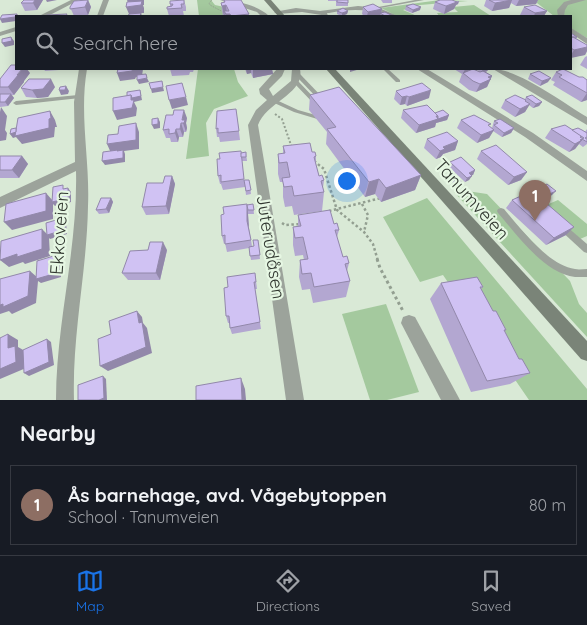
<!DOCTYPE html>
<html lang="en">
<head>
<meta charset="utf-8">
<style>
	:root { --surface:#171b24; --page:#20242c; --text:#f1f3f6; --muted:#9ea1a6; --line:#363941; --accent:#1a73e8 }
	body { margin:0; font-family:Quicksand,sans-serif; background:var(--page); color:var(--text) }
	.you { position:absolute; left:346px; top:180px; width:18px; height:18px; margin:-12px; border:4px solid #fff; border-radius:50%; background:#1a73e8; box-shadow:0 0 0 8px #1a73e833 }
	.badge { display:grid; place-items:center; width:32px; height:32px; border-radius:50%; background:var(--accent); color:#fff; font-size:16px; font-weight:700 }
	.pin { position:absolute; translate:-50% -41px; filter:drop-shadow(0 1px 2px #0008) }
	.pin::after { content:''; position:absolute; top:26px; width:18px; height:15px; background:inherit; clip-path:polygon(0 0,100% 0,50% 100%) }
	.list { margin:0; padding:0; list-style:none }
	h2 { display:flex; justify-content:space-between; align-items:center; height:65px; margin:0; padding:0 20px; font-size:21px }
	h2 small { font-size:16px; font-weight:400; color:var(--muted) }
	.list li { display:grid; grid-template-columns:32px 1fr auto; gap:15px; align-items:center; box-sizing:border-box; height:80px; margin:0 10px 10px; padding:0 10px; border:1px solid var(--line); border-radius:0px }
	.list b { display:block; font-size:19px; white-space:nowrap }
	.list p { margin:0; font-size:16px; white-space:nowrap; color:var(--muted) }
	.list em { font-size:16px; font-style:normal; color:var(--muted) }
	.icon { flex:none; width:28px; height:28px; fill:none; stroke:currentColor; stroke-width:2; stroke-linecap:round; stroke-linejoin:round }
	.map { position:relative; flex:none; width:587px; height:400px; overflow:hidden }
	.search { position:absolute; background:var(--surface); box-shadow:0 2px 12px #0003; left:15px; right:15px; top:15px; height:55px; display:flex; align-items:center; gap:12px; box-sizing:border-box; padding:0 18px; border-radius:0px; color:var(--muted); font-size:19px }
	.sheet { height:155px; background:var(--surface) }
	nav { display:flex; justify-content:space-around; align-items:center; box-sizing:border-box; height:70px; border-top:1px solid var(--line); background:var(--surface); font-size:14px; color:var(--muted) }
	nav a { display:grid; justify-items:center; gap:2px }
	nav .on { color:var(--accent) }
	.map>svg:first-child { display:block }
</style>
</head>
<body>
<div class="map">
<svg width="587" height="400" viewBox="0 0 587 400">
	<rect width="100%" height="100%" fill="#d9e9d6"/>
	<!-- green -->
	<g fill="#a4c99e">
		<path d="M197 0H211L215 5 229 8 230 14 221 16H199Z"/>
		<path d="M440 0 468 1 420 5 403 10 417 16H397L381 8Z"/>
		<path d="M533 0H587V38L571 29V16H554Z"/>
		<path d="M474 5 491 16H439L437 13 458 12 453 7Z"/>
		<path d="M198 69H234L238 82 248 96 214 109 206 123 209 156 186 159Z"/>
		<path d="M467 191 487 194 570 281 579 304 587 313V337L454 192Z"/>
		<path d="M427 198 587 389V400H529L443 275 420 282 383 217Z"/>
		<path d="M558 200 587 224V236L580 239 544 206Z"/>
		<path d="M386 304 419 392 387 400H370L342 314Z"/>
	</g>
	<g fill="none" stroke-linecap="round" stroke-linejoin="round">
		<!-- path-far3 -->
		<path stroke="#939f91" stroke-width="1" stroke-dasharray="1 1" stroke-linecap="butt" d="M212 0 209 3 210 5 225 13"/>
		<!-- path-far2 -->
		<path stroke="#939f91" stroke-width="2" stroke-dasharray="2 2" stroke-linecap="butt" d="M275 114 282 119 292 148"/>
		<!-- path-far1 -->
		<g stroke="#939f91" stroke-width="2.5" stroke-dasharray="2.5 2.5" stroke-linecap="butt">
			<path d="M314 161 324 169 337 210 364 232 373 244 378 261"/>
			<path d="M362 204 368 215 364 232"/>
			<path d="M329 211 381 198"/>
			<path d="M282 223 285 225 301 224"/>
		</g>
		<!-- path -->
		<path stroke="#939f91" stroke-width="3" stroke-dasharray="3 3" stroke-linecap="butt" d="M377 259 380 268 403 311"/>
		<!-- service -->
		<g fill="#9ca39b" fill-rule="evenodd">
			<path d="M415 0H424L375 9 373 8Z"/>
			<path d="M383 69H388L400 80V82H396Z"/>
			<path d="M296 74H300L324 99V101H320L296 76Z"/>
			<path d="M296 80 298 81 319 103V105H315L294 83 293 82Z"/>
			<path d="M78 95 80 96V98L16 105 13 103 16 101Z"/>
			<path d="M272 98 298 110 326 118 327 119 324 121 294 112 270 101 269 100Z"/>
			<path d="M501 208 504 209C520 228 549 266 575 269 579 270 583 269 587 269V277C583 277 579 277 575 277 544 273 518 236 498 213L497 211 498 209Z"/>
			<path d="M562 224 565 225 587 244V253L584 252 559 229 558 227 559 225Z"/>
		</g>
		<!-- minor -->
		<g fill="#9ca39b" fill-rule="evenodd">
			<path d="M71 0H79L48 16H39Z"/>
			<path d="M103 0H109L103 16H97Z"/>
			<path d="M220 0C235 0 258 5 269 16H261L257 12Z"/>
			<path d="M571 0H586L568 5 565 10 564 16H558L557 10 564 2Z"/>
			<path d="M358 6 379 8 398 16C388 17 380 12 370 11 356 9 343 10 329 13H327L328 16 302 12 278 14 274 12 296 8 320 11Z"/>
			<path d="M16 27V31L0 36V32Z"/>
			<path d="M571 28 587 38V44L571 33Z"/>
			<path d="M79 69H87C79 115 90 160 88 206 87 271 72 334 74 400H56C56 323 78 248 76 171L0 208V197L75 162 74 102Z"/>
			<path d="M277 69H285L282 76 269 89 273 96 291 81 292 69H300C305 94 267 101 258 125L304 400H286L248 125 256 110 267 100 260 94 259 89Z"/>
			<path d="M417 69H427L533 133 587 171V181L525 137Z"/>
			<path d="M493 69C518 69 564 103 587 117V125Z"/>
			<path d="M409 315 415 317 460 400H441L401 323 403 317Z"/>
		</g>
		<!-- secondary -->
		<g fill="#7a8478" fill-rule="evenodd">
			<path d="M264 0H271L285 16H278Z"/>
			<path d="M326 69H335L587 341V361L581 359Z"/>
		</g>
	</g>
	<!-- wall -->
	<g fill="#b3a7d1">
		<path d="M43 0 37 10 25 11 21 3Z"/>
		<path d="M88 0 91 7 88 15 74 16 70 7Z"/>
		<path d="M184 0 186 7V11H183L184 16H169L167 9 170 6V4Z"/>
		<path d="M223 0 249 14V16H223L221 3 224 2Z"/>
		<path d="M328 0H348V6H336V1H328Z"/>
		<path d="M381 0H392V3H383Z"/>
		<path d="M486 0H538L536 4 516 6 511 3 509 8 492 11 484 6Z"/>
		<path d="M459 1 458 4 456 5 454 9 444 14 433 9 435 2Z"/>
		<path d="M406 6 420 10 412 13 405 10Z"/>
		<path d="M363 7 382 9 381 13 393 16H364L362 14Z"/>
		<path d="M524 7 544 16H523L520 15Z"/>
		<path d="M337 11H348L347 14 341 16 337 14Z"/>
		<path d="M571 33 577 37 576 39 587 45V51L585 55 571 57V59Z"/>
		<path d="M587 56V69L580 65 585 57Z"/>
		<path d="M44 69H60L59 70 45 71Z"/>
		<path d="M170 69H194L193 72H190L189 75 172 76Z"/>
		<path d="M245 69H272L273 74 253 78 251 73 247 74Z"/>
		<path d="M454 69H476L475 70 478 71 479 69H489L486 72 492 76 487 87 476 92 469 90 459 82 462 74Z"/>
		<path d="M556 72 587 80V100L581 102 578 100 553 85 555 82 551 80Z"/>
		<path d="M30 73 24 81V82L14 95H12L14 98 8 106 0 107V79Z"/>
		<path d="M530 74 548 82 540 86 528 79Z"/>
		<path d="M55 87 48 97 37 98 26 97 21 88Z"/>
		<path d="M396 91 429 98 407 106 405 104 400 105 394 99Z"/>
		<path d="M310 95 421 175 415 190 381 202 375 194 365 197 326 144 327 132 309 110Z"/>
		<path d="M526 97 542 102 539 106 533 108 529 105 525 112 515 117 501 108 505 100 525 99Z"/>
		<path d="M236 109 240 140 220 142 219 137H217L216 129Z"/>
		<path d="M403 110 435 113 449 115 447 120 436 123 435 127 416 133 401 118Z"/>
		<path d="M187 118 186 123 187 128 186 132H184L183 137H179L178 142H171L170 138H166L163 130Z"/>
		<path d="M461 120 489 126 492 128 494 121 514 128 511 133 502 137 493 131 489 138 477 143 457 128Z"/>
		<path d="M551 129 572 130 585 132 587 129V144L583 147 579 144 575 149 569 152 545 138Z"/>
		<path d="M427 139 458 141 455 150 443 154 441 157 436 159 424 148Z"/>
		<path d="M283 146 312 152 316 156V164L319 176 324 180 323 188 324 192 322 211 294 215 292 206 285 207 283 197V182H280L278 174V154H283Z"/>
		<path d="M481 151 527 172 521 180 508 185 477 159Z"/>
		<path d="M246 152 247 161H242L244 180H249L251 194 246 195 245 187 223 190 221 184H220L218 176 241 153Z"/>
		<path d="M0 156H22L28 164 19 178H0Z"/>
		<path d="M450 162 475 170 473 175H471L469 180 465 182 448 166Z"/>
		<path d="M172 176 175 184 169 214 146 215 142 207 163 183Z"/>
		<path d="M454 180 462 183 460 187 456 188 452 184Z"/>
		<path d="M533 191 552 195 542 200 566 235 546 245 506 208 512 200Z"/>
		<path d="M111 198 113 202 109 213 99 214 96 210Z"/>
		<path d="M253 204 254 214H248L249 228 252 246H254L258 240 260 259 251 260 249 248 227 252 225 243 224 244 222 236 224 214 247 205Z"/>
		<path d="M298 215 334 224 339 230 337 237 343 257 349 263 347 271 350 281 346 297 313 303 310 289 302 290 299 277 300 260H304L303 255 295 256 293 245V227L298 226Z"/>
		<path d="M167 250 160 280H128L122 273Z"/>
		<path d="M255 273 257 289H255L261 329 232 334 230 328V323H228L226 316 228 287Z"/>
		<path d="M441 283 483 287 481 289 493 311 506 330 504 331 519 359 530 373 510 384 471 392 430 299Z"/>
	</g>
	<!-- shaded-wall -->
	<g fill="#9288aa">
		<path d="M35 0H43L37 10 33 3Z"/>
		<path d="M46 0H57L47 2Z"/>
		<path d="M88 0 91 7 88 15 85 7Z"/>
		<path d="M127 0H144V5H143L144 8V13H141L142 16 129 14 126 7H130Z"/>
		<path d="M512 0 509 8 492 11 495 3Z"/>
		<path d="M519 0H538L536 4 516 6Z"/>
		<path d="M459 1 458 4 456 5 454 9 444 14 446 6Z"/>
		<path d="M226 5 227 14H230L231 16H226L224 11 225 16H224L222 6Z"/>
		<path d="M421 7 420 10 412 13 413 10Z"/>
		<path d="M382 9 380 16H367L368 12Z"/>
		<path d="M348 11 347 14 342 16V13Z"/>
		<path d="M547 11 544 16H534L535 13Z"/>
		<path d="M17 14 19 16H16V21L2 23 0 19Z"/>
		<path d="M11 37 14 41V45L5 47 2 43Z"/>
		<path d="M587 47V51L585 55 571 58V55L574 50Z"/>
		<path d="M22 69H27L30 73 24 81V82L14 95 8 87Z"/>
		<path d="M133 69H143L142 76 136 77 135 79 120 81 117 73Z"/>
		<path d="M246 69H251V73L247 74Z"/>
		<path d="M253 69H272L273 74 253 78Z"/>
		<path d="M350 69H360L350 72Z"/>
		<path d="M465 69H476L463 74Z"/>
		<path d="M483 69H489L487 71 481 73Z"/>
		<path d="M492 76 487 87 476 92 480 84 488 77Z"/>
		<path d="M147 78 149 82 139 84 137 80Z"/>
		<path d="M551 78 548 82 540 86 542 81Z"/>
		<path d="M51 79 55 87 48 97 37 98 32 90Z"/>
		<path d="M66 86 69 91 68 94 61 95 59 90Z"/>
		<path d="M163 87 164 91 152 93 151 89Z"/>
		<path d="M140 90 142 100 134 102 137 108 136 116 117 120 113 111 129 103 131 95Z"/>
		<path d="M431 90 429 98 407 106 409 97Z"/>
		<path d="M587 93V100L581 102Z"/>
		<path d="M11 94 14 98 8 106 5 102Z"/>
		<path d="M407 96 405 104 400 105 402 97Z"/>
		<path d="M186 97 188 105 172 109 169 100Z"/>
		<path d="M526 100 522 108 530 104 525 112 515 117 525 101Z"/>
		<path d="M542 102 539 106 533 108 536 104Z"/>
		<path d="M1 107 7 116 5 130 7 133 6 140 0 141V112Z"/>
		<path d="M184 110 187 118 186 123 187 128 186 132 182 120Z"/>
		<path d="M50 111 55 120 57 127H55L54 137 22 144 16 137 13 138 10 134Z"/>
		<path d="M449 115 447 120 436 123 435 127 416 133 419 125 438 116Z"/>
		<path d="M158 118 160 122V128L154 129 152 125Z"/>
		<path d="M136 123 139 132V149L124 151 125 154V162L105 165 102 161 111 153 107 144Z"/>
		<path d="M181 123 184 132 183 137 180 129Z"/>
		<path d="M514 128 511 133 502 137 504 133Z"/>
		<path d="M176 129 179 137 178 142 175 133Z"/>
		<path d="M494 130 489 138 477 143 481 135Z"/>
		<path d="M582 136 576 143 583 139 581 141 582 140 575 149 569 152 580 137Z"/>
		<path d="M458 141 455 150 443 154 441 157 436 159 440 151 443 147Z"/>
		<path d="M22 156 28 164 19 178 12 170Z"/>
		<path d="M475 170 473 175 466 177 469 173Z"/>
		<path d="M527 172 521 180 508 185 514 177Z"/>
		<path d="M421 175 415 190 381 202 386 188Z"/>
		<path d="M172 176 175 184 169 214 166 206Z"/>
		<path d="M472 176 469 180 465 182 467 178Z"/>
		<path d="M379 179 375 194 365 197 369 182Z"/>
		<path d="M462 183 460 187 456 188 458 184Z"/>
		<path d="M68 188 71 192V202L55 206 53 204V219L12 230 4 222 46 193 53 201Z"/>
		<path d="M556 191 552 195 538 202 541 198Z"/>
		<path d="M111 198 113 202 109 213 106 209Z"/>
		<path d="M247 204 248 214 249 229 247 221Z"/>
		<path d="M63 218 66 222 67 234 50 239 49 238 50 256 25 264 23 262 9 267 0 260 42 229 48 235Z"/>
		<path d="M574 227 566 235 546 245 554 238Z"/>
		<path d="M163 242 167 250 160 280 156 273Z"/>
		<path d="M57 255 61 259V277L41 283 38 281 36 303 12 314 9 311 0 314V305L3 304 30 271 38 278Z"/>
		<path d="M137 311 142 317 143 323 147 328 152 353 108 371 100 366 139 323Z"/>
		<path d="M8 334 18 340V347L25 351 26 368 0 379V369L8 348Z"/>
		<path d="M47 339 51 342 54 365 29 376 24 373Z"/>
		<path d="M103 376 106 379 107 400H99Z"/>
		<path d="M241 378 245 389 246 400H242Z"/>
	</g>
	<!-- building -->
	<g fill="#d0c2f3" stroke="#9288aa">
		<path d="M24 0H35L33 3H21Z"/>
		<path d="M88 0 85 7 70 9V7L74 1Z"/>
		<path d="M184 0V4H181L182 8 167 9V7L172 6 173 4H170V1Z"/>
		<path d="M224 0H241L249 14 231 16 230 14H226L224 11H229L226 5 222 6 221 3 225 2Z"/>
		<path d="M337 0H348V3L337 2Z"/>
		<path d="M440 0H452L457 2 446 6 435 2Z"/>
		<path d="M489 0H512L495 3Z"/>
		<path d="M142 1 141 5 126 7 127 2Z"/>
		<path d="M373 4 382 9 368 12 363 7Z"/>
		<path d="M413 4 421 7 413 10 406 6Z"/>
		<path d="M535 5 547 11 535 13 524 7Z"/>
		<path d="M343 8 348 11 342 13 337 11Z"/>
		<path d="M385 12 393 16H385L380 13Z"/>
		<path d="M141 13 140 16H128L129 14Z"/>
		<path d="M17 14 15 17 0 19 2 15Z"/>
		<path d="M67 14 66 16H45L47 15Z"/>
		<path d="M571 33 577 37H571Z"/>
		<path d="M11 37 12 41 2 43V39Z"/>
		<path d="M573 37 587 45V47L574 50 571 48V38Z"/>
		<path d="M11 65H16V69H22L17 75 19 74 8 87H0V79Z"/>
		<path d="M118 69H133L132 71 117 73Z"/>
		<path d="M473 69 480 72 483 71 492 76 488 77 491 79 480 84 473 81 463 73Z"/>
		<path d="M563 69 579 77H583L587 80V93L559 77 562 75 556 72Z"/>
		<path d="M539 71 551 78 542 81 530 74Z"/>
		<path d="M146 74 147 78 137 80V75Z"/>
		<path d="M29 79H51L43 89 32 90 21 88Z"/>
		<path d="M162 81 163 87 151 89 149 83Z"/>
		<path d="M182 83 186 97 169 100 166 86Z"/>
		<path d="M422 83 431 90 409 97 407 96 402 97 396 91Z"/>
		<path d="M66 86 65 90H59L60 87Z"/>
		<path d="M339 87 421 175 386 188 379 179 369 182 327 129 336 127 310 95Z"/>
		<path d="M140 90 141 96 132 98 131 95 127 96V92Z"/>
		<path d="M0 94H11L5 102H0Z"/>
		<path d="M131 95V100H134L132 108 113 111V98Z"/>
		<path d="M515 95 526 100 525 101 530 104 520 109 505 100Z"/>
		<path d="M532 95 542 102 536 104 526 97Z"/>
		<path d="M427 105 438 116H436L438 119 419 125 403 110Z"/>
		<path d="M236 109 239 131 218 133V128L216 129 217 111Z"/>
		<path d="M174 110H184L182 120H185L184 123H181L180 129H176L175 133 169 134V129L163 130 166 115H173Z"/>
		<path d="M443 110 449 115 438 119V116L435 113Z"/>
		<path d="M50 111 51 118 49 119V128L15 136 18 118Z"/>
		<path d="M474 115 491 124 488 125 494 130 481 135 461 120Z"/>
		<path d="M158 118V124L152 125V119Z"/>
		<path d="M500 119 514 128 504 133 494 125 498 123 494 121Z"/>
		<path d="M136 123V140L107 144 108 135 118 134 119 126Z"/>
		<path d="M565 125 582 136 580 137 583 139 580 140H582L575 144 551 129Z"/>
		<path d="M16 128V132L10 134 11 129Z"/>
		<path d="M578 128 582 130 587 133V137L585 138 587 139V142L582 139 584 138 572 130Z"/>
		<path d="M447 132 458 141 443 147 445 149 440 151 427 139Z"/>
		<path d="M310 143 312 152H315L316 156 314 157 319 176 322 175 324 180 321 181 324 192 294 196 292 186 284 187 282 178 290 177 287 162 279 163 278 154 285 153 283 146Z"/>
		<path d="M496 145 527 172 514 177 481 151Z"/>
		<path d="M118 150 117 151 123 150V158L102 161 103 152Z"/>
		<path d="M241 151 244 179 221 182V175L218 176 217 159H220L219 153Z"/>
		<path d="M246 152V157H241V153Z"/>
		<path d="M0 156H22L12 170H0Z"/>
		<path d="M461 157 475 170 469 173 472 176 467 178 450 162Z"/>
		<path d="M165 176H172L166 206 142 207 147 183H163Z"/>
		<path d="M459 179 462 183 458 184 454 180Z"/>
		<path d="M244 180H249L251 190 246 191Z"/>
		<path d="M547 184 556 191 541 198 533 191Z"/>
		<path d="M63 185V189L68 188V198L52 202 53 187Z"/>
		<path d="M532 191 574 227 554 238 512 200Z"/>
		<path d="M46 193V211L4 222 6 204Z"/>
		<path d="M101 198H111L106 209 96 210Z"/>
		<path d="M247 204V221L251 240 225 244V235L222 236 221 215 224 214 223 207Z"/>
		<path d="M253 204 254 210H248L247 205Z"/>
		<path d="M330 210 334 224 337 223 339 230H335L343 257 347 256 349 263 345 264 350 281 314 287 311 273 302 274 300 260 308 259 303 237 295 238 293 227 301 226 298 215Z"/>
		<path d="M63 218 64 230 47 235 46 223Z"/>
		<path d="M42 229V249L17 257V254L0 260 1 241Z"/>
		<path d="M253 240H258L260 255 250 256 249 247 254 246Z"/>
		<path d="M150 242H163L156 273H122L130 251 148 250Z"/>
		<path d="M57 255V273L36 279 37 261Z"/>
		<path d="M30 271 28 296 3 307V304L0 305V279Z"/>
		<path d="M255 273 256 282H254L260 322 230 328 229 316H226L224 288 228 287 227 277Z"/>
		<path d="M477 277 483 287H480L493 311H496L506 330H504L519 359H522L530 373 487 381 441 283Z"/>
		<path d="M137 311 139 323 142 322 146 347 100 366 98 339 111 334 109 321Z"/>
		<path d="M8 334V348L15 346 16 362 0 369V338Z"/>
		<path d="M47 339 49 362 24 373 23 350Z"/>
		<path d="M103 376 104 398 99 400H78V385Z"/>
		<path d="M241 378 242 400H196V386Z"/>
	</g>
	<g text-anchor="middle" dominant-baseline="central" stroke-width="4.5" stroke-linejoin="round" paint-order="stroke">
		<!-- street labels -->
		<g font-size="18" fill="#313730" stroke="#e6f7e3">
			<text transform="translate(472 199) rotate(48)">Tanumveien</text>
			<text transform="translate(59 233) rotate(-86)">Ekkoveien</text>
			<text transform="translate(271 247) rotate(81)">Juterudåsen</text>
		</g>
	</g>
</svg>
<div class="you"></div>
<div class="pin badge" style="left:535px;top:221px;background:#8d6e63">1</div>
<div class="search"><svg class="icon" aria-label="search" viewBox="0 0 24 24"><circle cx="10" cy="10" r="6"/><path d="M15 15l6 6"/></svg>Search here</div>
</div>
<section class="sheet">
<h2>Nearby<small></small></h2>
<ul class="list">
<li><span class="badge" style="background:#8d6e63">1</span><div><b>Ås barnehage, avd. Vågebytoppen</b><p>School · Tanumveien</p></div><em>80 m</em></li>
</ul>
</section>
<nav>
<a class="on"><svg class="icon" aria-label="map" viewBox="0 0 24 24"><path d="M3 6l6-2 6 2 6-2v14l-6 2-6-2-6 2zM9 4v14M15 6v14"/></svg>Map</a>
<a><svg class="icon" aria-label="directions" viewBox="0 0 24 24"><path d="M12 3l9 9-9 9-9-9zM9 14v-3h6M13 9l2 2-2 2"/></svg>Directions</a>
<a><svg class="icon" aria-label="saved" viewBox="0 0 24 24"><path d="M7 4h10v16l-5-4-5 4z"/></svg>Saved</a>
</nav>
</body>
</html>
